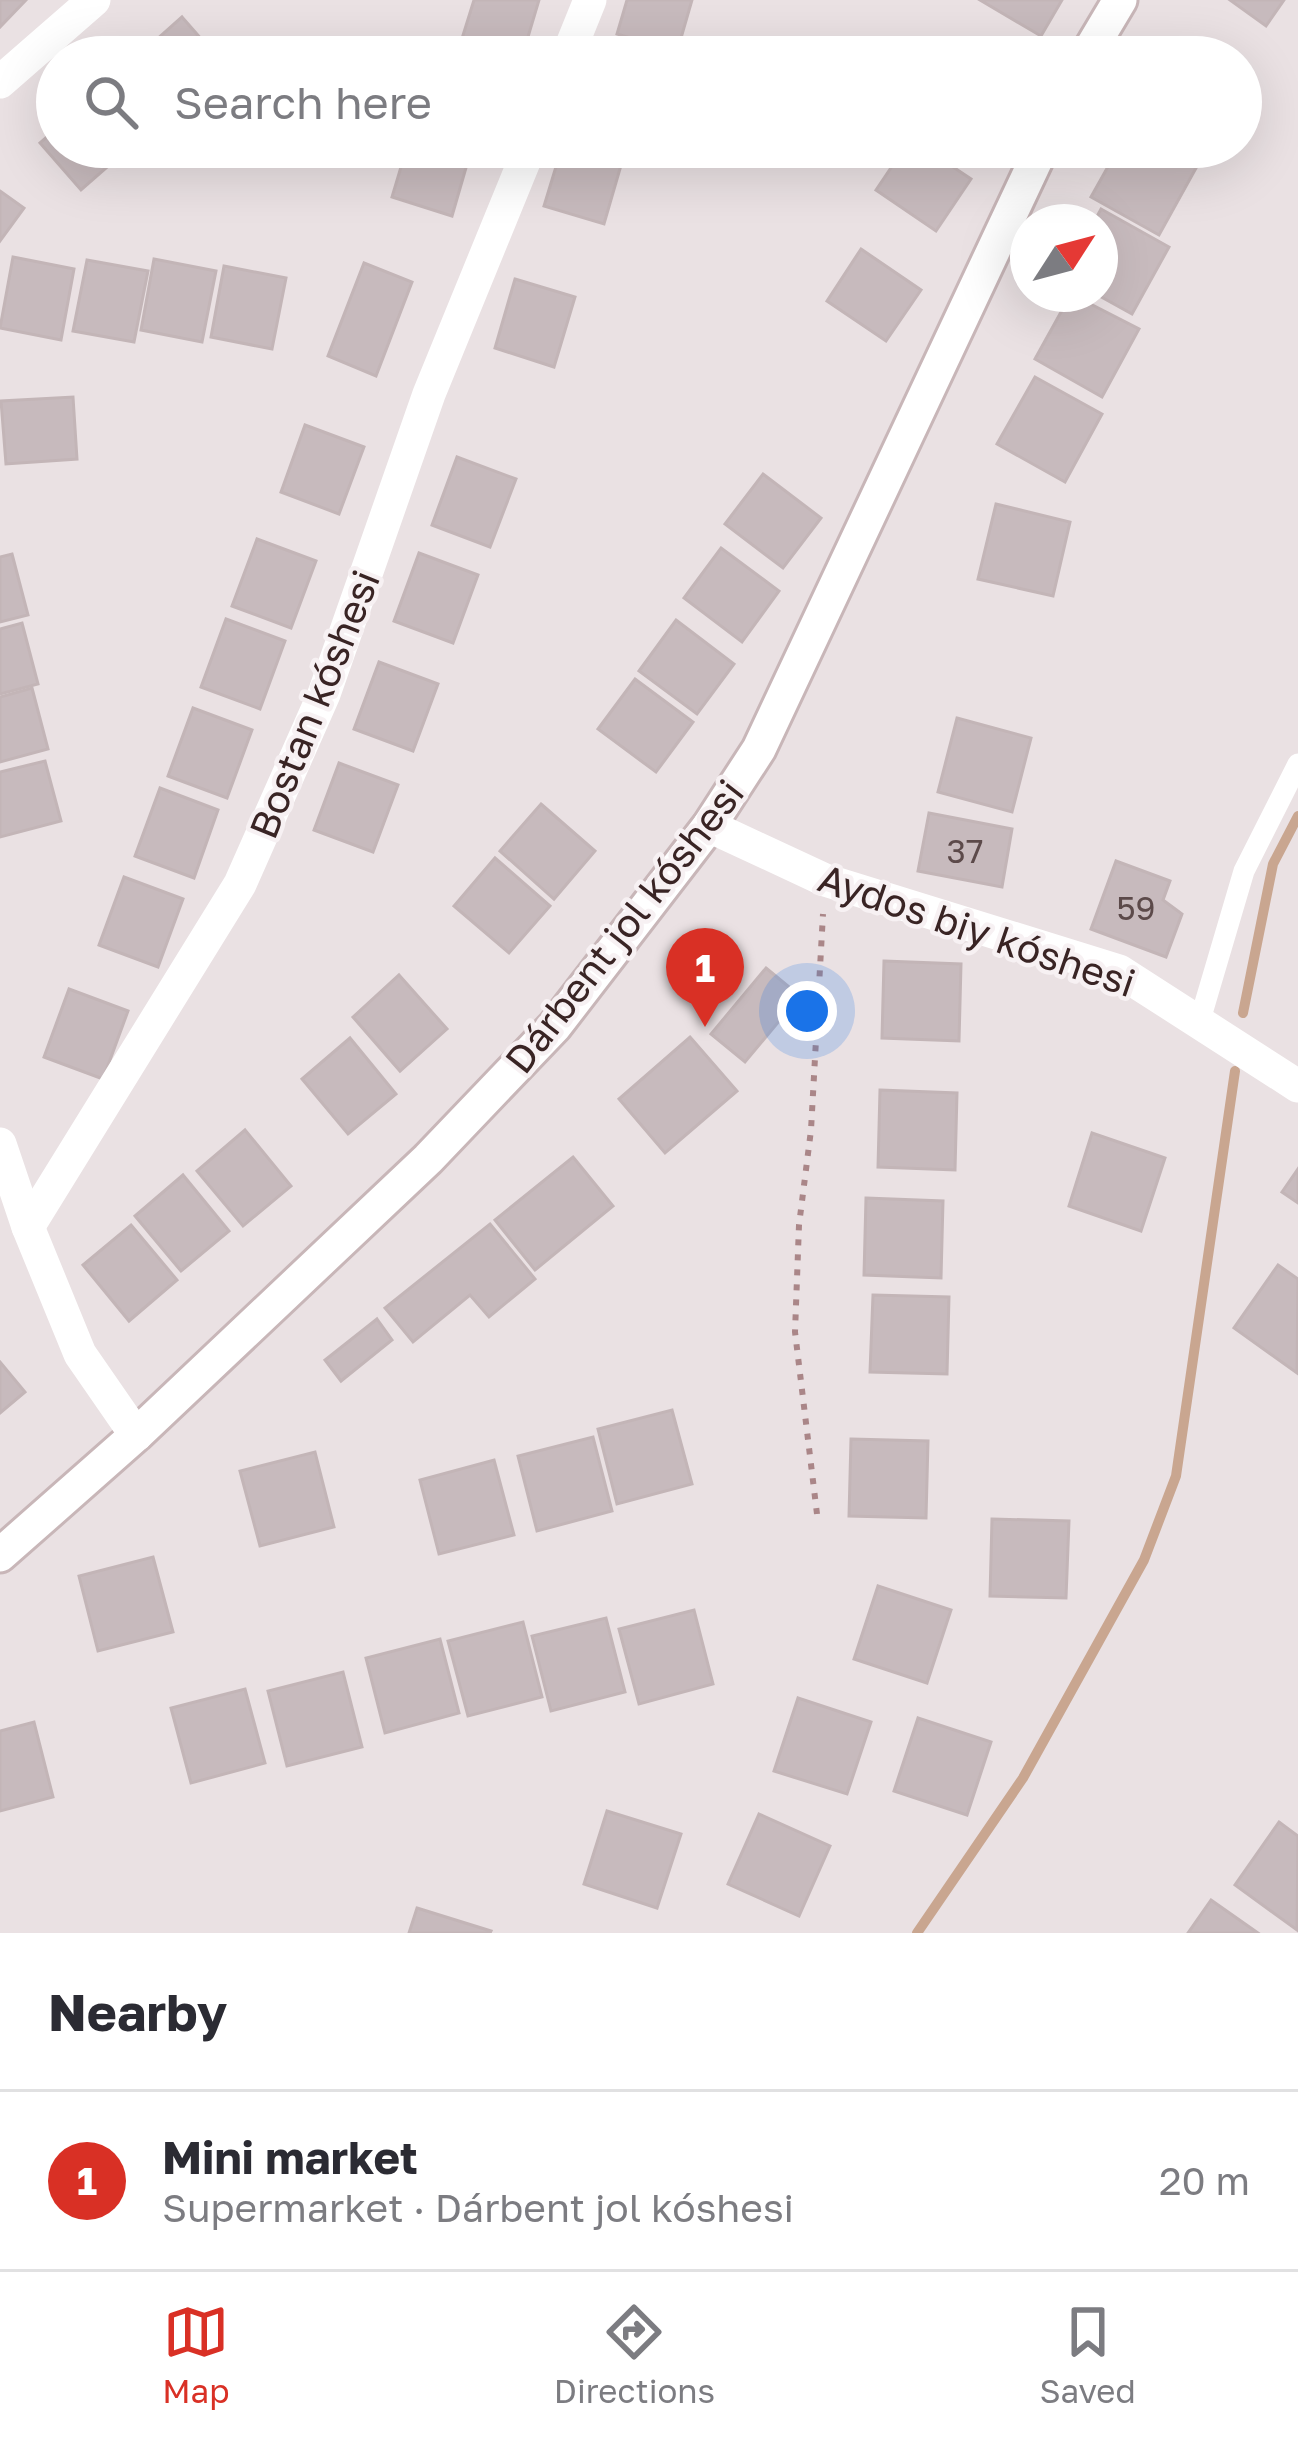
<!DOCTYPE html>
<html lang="en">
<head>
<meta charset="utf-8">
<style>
	:root { --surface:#fff; --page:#f2f2f3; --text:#2b2b33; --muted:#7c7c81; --line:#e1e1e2; --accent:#d93025 }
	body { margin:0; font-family:"Golos Text",sans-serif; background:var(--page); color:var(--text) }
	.compass { position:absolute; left:1010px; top:204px; width:108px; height:108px; border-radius:50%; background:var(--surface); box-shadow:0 12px 48px #0002; rotate:54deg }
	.you { position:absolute; left:807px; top:1011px; width:42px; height:42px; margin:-30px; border:9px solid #fff; border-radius:50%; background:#1a73e8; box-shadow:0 0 0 18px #1a73e833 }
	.badge { display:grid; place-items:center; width:78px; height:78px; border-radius:50%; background:var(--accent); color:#fff; font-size:39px; font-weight:700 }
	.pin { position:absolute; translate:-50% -99px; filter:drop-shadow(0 3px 6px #0008) }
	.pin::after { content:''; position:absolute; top:63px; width:42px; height:36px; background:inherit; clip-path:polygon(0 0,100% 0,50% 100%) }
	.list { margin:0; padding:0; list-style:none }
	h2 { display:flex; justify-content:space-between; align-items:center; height:156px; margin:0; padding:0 48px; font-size:51px }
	h2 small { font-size:39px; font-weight:400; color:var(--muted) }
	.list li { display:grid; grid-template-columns:78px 1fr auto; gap:36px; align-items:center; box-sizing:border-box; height:180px; padding:0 48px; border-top:3px solid var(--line) }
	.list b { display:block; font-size:45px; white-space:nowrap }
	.list p { margin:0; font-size:39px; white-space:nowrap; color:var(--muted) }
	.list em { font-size:39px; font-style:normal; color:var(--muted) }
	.icon { flex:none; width:66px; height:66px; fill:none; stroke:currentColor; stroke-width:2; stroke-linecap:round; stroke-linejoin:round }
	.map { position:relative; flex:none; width:1298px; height:1933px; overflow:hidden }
	.search { position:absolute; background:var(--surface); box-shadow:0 12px 48px #0002; left:36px; right:36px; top:36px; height:132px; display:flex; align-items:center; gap:30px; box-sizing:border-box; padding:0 42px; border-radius:66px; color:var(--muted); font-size:45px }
	.sheet { height:336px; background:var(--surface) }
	nav { display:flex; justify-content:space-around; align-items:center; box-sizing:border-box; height:168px; border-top:3px solid var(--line); background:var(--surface); font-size:33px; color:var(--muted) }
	nav a { display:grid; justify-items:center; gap:6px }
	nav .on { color:var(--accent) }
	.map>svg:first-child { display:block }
</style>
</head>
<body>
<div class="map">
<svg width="1298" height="1933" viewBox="0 0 1298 1933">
	<rect width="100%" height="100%" fill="#eae1e3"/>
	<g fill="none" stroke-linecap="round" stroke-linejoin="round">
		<!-- stream -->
		<g stroke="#c9a690" stroke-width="10">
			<path d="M1243 1013 1273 864 1298 816"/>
			<path d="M917 1933 1023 1778 1144 1560 1176 1476 1235 1071"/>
		</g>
	</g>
	<!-- building -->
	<g fill="#c7babd" stroke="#c3b5b7" stroke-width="3">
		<path d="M0 0H26L0 27Z"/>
		<path d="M474 0H539L522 57H502L460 45Z"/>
		<path d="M627 0H692L677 52 617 34Z"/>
		<path d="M980 0H1062L1041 36Z"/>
		<path d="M1230 0H1284L1266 26Z"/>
		<path d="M182 17 217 57H137Z"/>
		<path d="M57 128V147H130L81 190 40 143Z"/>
		<path d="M407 147H472L452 216 392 197Z"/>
		<path d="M562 147H598L624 155 604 224 544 206Z"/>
		<path d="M905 147H923L971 179 936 231 876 190Z"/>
		<path d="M1119 147H1159L1196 168 1159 235 1091 197Z"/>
		<path d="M0 191 24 208 0 241Z"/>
		<path d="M1101 209 1169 247 1132 314 1096 294H1100V222H1094Z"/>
		<path d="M861 249 921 290 886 341 827 301Z"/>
		<path d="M13 257 74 269 61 340 0 328Z"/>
		<path d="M154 259 216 271 202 342 141 330Z"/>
		<path d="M87 260 148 271 134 342 73 331Z"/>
		<path d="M364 263 412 282 376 376 328 356Z"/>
		<path d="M224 266 286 278 272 349 211 337Z"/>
		<path d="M515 279 575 297 554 367 495 348Z"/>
		<path d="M1071 294 1139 329 1102 397 1035 359Z"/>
		<path d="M1035 377 1102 414 1065 482 997 444Z"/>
		<path d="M73 397 77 459 6 464 1 401Z"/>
		<path d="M305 425 364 447 339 514 281 492Z"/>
		<path d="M457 457 516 479 490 547 432 525Z"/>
		<path d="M763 474 821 518 783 568 725 524Z"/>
		<path d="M996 504 1070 522 1053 596 978 579Z"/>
		<path d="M257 539 316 561 291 628 232 606Z"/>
		<path d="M721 548 779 591 742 642 684 598Z"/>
		<path d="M419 553 478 575 453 643 394 621Z"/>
		<path d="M12 554 28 615 0 622V557Z"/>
		<path d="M226 619 285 641 260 709 201 687Z"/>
		<path d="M676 620 734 664 697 714 639 671Z"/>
		<path d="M22 623 38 684 0 694V629Z"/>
		<path d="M379 662 438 684 413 751 354 729Z"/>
		<path d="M635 679 693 722 656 772 598 729Z"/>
		<path d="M32 688 48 749 0 762V697Z"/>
		<path d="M193 708 252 730 227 798 168 776Z"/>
		<path d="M957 718 1031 738 1012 812 938 792Z"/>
		<path d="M45 761 61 821 0 837V772Z"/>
		<path d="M339 763 398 785 373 852 314 830Z"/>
		<path d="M160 788 218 810 194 878 135 856Z"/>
		<path d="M541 804 595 851 554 899 500 851Z"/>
		<path d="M929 813 1012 829 1002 887 918 871Z"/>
		<path d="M495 858 550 906 509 953 454 906Z"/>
		<path d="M1116 861 1170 881 1163 900 1182 914 1166 957 1091 929Z"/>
		<path d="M124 877 183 899 158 967 99 945Z"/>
		<path d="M884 961 961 964 959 1041 882 1038Z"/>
		<path d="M766 968 800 996 745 1062 711 1034Z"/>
		<path d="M399 975 447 1029 400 1071 353 1017Z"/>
		<path d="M69 989 128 1011 103 1079 44 1057Z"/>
		<path d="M690 1037 737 1091 665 1153 619 1099Z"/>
		<path d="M350 1038 396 1094 348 1134 302 1079Z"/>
		<path d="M880 1090 957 1093 955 1170 878 1167Z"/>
		<path d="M245 1130 291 1186 243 1226 197 1171Z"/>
		<path d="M1092 1133 1165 1158 1141 1231 1069 1206Z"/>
		<path d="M573 1157 613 1206 535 1270 495 1220Z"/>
		<path d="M1298 1169V1203L1282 1192Z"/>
		<path d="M183 1175 229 1231 181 1271 135 1216Z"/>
		<path d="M866 1198 943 1201 941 1278 864 1275Z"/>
		<path d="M490 1224 535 1279 489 1317 470 1295 413 1342 385 1308Z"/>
		<path d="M131 1225 177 1280 129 1321 83 1265Z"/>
		<path d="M1278 1265 1298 1279 1297 1373 1234 1328Z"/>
		<path d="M873 1295 949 1297 947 1374 870 1372Z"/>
		<path d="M377 1319 392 1340 341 1381 325 1360Z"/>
		<path d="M0 1362 25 1392 0 1413Z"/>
		<path d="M672 1410 692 1484 617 1504 598 1429Z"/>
		<path d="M593 1437 612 1511 537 1531 518 1456Z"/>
		<path d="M851 1439 928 1441 926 1518 849 1516Z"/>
		<path d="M315 1452 334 1527 260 1546 240 1471Z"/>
		<path d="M494 1460 514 1535 439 1554 420 1480Z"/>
		<path d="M992 1519 1069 1521 1066 1598 990 1596Z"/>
		<path d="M153 1557 173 1632 98 1651 79 1576Z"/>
		<path d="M878 1586 951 1610 927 1683 854 1659Z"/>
		<path d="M694 1610 713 1684 639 1704 619 1629Z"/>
		<path d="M606 1618 625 1692 551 1711 532 1636Z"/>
		<path d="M523 1622 542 1697 468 1716 448 1641Z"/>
		<path d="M440 1639 459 1713 385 1733 366 1658Z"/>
		<path d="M343 1672 362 1747 287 1766 268 1691Z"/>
		<path d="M245 1689 265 1763 191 1783 171 1708Z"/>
		<path d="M798 1698 871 1722 847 1794 774 1771Z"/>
		<path d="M918 1718 991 1742 967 1815 894 1791Z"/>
		<path d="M34 1722 53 1797 0 1811V1731Z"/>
		<path d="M607 1811 681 1834 657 1908 584 1884Z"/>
		<path d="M759 1814 830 1846 799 1916 728 1884Z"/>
		<path d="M1279 1822 1298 1836 1297 1930 1235 1885Z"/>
		<path d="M1211 1900 1258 1933H1188Z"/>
		<path d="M417 1908 491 1931 490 1933H409Z"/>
	</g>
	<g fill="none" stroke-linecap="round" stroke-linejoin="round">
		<!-- secondary casing -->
		<g stroke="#c8b6b8" stroke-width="39">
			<g id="secondary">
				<path d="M1086 57 1120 0"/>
				<path d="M0 1555 136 1435 428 1159 555 1026 709 826 759 749 1042 147"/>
			</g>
		</g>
		<!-- path -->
		<path stroke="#aa8688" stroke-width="6" stroke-dasharray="6 9" stroke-linecap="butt" d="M817 1514 795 1332 799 1225 811 1130 823 914"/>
		<!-- service -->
		<path stroke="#fff" stroke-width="21" d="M1200 1020 1244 871 1298 764"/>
		<!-- minor -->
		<g stroke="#fff" stroke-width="33">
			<path d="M567 57 590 0"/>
			<path d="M0 82 94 0"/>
			<path d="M709 826 825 880 1119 971 1298 1086"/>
			<path d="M0 1144 28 1227 80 1354 136 1435"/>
			<path d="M28 1227 240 884 324 694 429 394 530 147"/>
		</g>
		<!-- secondary -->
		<use href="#secondary" stroke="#fff" stroke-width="33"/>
	</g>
	<g text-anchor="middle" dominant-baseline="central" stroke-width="9" stroke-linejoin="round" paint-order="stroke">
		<!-- number labels -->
		<g font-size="33" fill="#5c4a4a">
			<text x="965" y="850">37</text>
			<text x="1136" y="907">59</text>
		</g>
		<!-- street labels -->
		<g font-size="39" fill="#392424" stroke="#f7f1f3">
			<text transform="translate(314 704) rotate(-68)">Bostan kóshesi</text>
			<text transform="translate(624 926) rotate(-52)">Dárbent jol kóshesi</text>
			<text transform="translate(977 930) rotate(19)">Aydos biy kóshesi</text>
		</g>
	</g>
</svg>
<svg class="compass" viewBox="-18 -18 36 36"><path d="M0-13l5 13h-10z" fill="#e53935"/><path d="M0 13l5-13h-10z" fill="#7c7c81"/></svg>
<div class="you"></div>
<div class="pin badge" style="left:705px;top:1027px">1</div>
<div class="search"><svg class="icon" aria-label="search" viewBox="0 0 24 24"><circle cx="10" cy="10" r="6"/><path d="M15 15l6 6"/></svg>Search here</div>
</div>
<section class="sheet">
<h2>Nearby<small></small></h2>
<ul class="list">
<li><span class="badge">1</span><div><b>Mini market</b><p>Supermarket · Dárbent jol kóshesi</p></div><em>20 m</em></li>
</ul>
</section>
<nav>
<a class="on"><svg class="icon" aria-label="map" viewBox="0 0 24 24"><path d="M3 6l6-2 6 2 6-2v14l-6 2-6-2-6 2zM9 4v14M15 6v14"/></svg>Map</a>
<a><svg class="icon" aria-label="directions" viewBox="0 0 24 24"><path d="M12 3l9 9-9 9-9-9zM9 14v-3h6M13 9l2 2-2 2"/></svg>Directions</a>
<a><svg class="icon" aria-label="saved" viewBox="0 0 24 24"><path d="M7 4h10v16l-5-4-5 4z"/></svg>Saved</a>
</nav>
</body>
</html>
